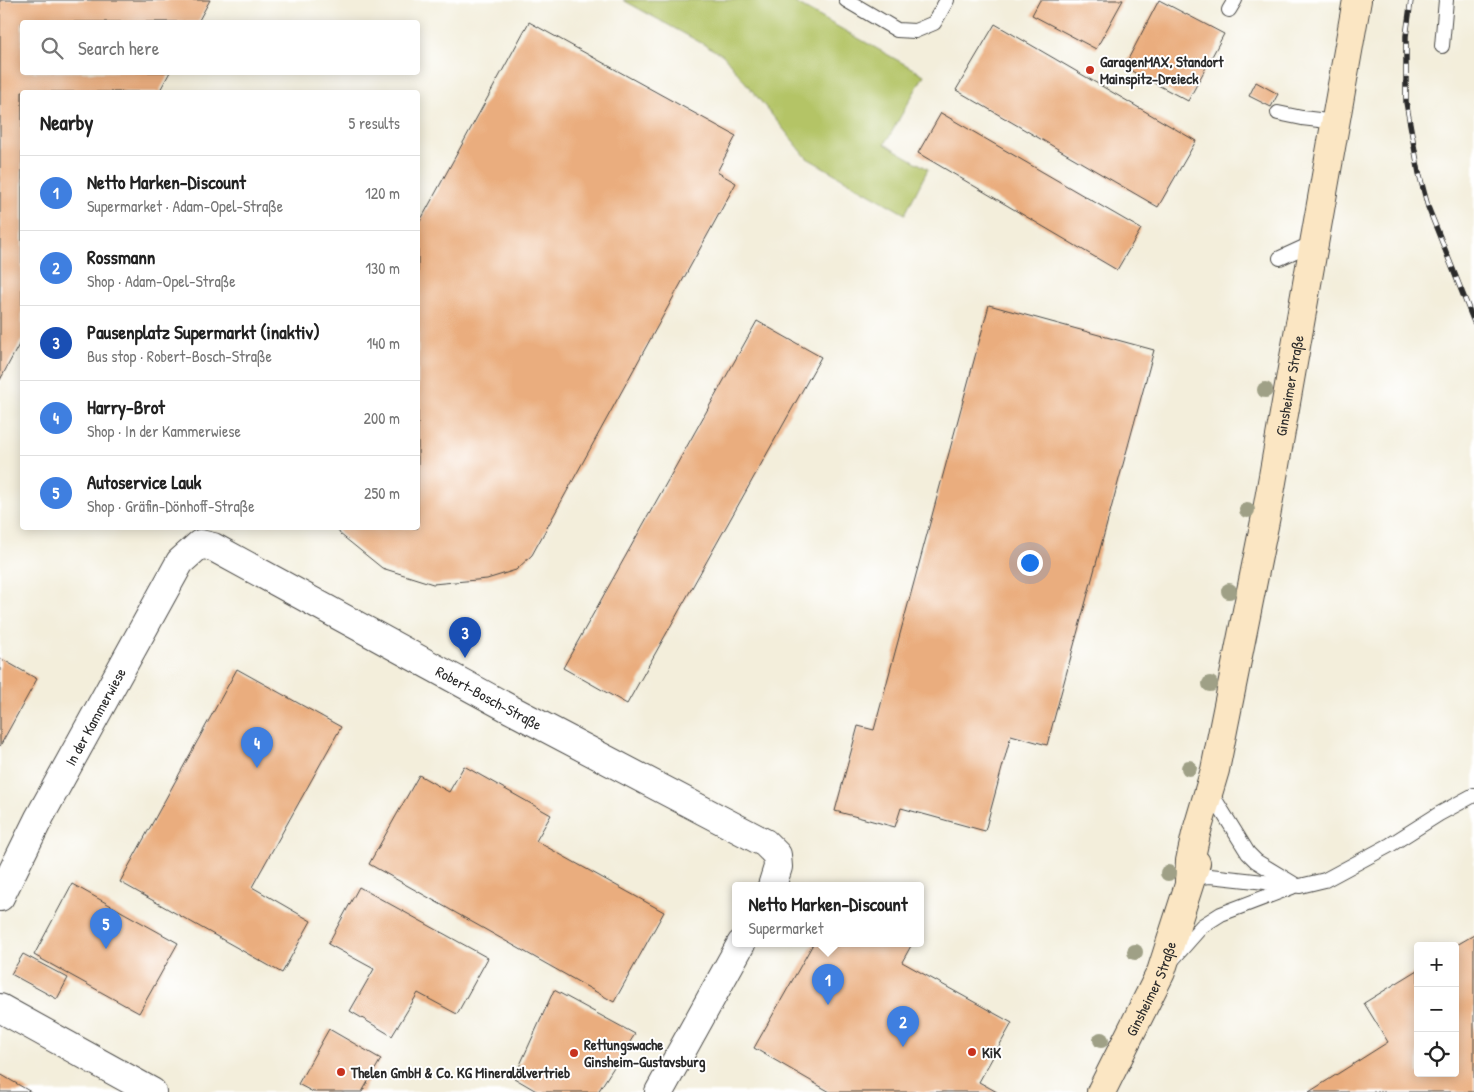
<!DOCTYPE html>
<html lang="en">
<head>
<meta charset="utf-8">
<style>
	:root { --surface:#fff; --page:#f6f6f6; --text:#222; --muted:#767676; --line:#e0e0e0; --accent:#ea580c }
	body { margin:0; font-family:"Patrick Hand",sans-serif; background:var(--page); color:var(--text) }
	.controls { position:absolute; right:15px; bottom:15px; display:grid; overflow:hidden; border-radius:5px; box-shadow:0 2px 12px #0003 }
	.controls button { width:45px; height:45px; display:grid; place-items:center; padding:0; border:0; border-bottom:1px solid var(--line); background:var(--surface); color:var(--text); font:25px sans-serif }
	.you { position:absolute; left:1029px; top:562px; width:18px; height:18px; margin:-12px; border:4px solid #fff; border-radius:50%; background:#1a73e8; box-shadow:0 0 0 8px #1a73e833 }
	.badge { display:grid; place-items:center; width:32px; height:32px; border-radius:50%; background:var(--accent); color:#fff; font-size:16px; font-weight:700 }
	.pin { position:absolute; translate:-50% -41px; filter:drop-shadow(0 1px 2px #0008) }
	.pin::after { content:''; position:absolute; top:26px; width:18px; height:15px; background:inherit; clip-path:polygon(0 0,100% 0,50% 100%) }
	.popup { position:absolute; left:732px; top:882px; width:192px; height:65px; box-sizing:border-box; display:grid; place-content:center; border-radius:5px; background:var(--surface); filter:drop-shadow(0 1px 4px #0005); font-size:16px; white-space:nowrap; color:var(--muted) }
	.popup b { font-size:19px; color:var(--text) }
	.popup::after { content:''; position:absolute; left:50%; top:100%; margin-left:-10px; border:10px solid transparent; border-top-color:var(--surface) }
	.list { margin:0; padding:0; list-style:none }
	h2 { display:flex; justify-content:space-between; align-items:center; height:65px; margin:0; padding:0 20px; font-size:21px }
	h2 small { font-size:16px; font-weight:400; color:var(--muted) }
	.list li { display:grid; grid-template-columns:32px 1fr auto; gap:15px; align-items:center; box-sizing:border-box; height:75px; padding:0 20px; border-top:1px solid var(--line) }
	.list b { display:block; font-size:19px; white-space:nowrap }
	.list p { margin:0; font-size:16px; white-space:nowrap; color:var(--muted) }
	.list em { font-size:16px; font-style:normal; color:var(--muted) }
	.icon { flex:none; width:28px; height:28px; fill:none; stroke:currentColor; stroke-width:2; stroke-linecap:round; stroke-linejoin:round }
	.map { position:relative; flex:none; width:1474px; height:1092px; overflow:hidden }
	.search { position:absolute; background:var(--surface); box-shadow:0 2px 12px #0003; left:20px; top:20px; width:400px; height:55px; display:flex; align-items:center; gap:12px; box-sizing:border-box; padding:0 18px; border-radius:5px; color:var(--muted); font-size:19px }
	.panel { position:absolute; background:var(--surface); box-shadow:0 2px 12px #0003; left:20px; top:90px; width:400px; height:440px; border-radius:5px }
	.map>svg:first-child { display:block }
</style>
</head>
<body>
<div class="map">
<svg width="1474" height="1092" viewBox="0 0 1474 1092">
	<rect width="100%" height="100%" fill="#fff"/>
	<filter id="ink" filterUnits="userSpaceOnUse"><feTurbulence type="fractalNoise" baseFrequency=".02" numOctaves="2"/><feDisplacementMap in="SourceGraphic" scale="10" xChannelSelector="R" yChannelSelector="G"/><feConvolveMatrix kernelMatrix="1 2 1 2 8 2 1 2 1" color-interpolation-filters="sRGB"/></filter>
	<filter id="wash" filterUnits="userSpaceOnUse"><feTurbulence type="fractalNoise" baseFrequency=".0096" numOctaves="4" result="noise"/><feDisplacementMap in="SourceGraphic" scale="20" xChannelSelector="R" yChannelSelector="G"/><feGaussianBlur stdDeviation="1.12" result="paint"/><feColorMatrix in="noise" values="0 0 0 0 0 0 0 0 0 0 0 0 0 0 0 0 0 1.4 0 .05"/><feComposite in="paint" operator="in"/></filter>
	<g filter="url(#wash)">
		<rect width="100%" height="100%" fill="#f3eedb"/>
		<!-- green -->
		<path fill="#b4c466" stroke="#707848" d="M623 0H790L924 75 885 144 928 169 905 214 807 158 723 55Z"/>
		<g id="blocks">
			<!-- building -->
			<g fill="#eaad7e">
				<path d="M0 0H210L198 22H22V72H170L159 92H22V339L0 380Z"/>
				<path d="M1040 0H1123L1096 49 1032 15Z"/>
				<path d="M1159 0 1224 34 1188 101 1124 67Z"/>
				<path d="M529 22 736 136 717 172 736 183 532 555 516 570 487 579 433 584 382 568 340 534 337 528H418V225Z"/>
				<path d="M995 24 1196 141 1158 207 956 90Z"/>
				<path d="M1256 82 1278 94 1271 107 1249 96Z"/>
				<path d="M941 113 1141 229 1117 270 918 153Z"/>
				<path d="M989 305 1154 350 1047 745 1011 735 985 831 901 808 895 827 835 811 858 726 874 730Z"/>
				<path d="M757 321 821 357 627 704 563 668Z"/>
				<path d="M0 658 37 679 0 746Z"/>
				<path d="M237 669 341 727 252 887 311 921 282 973 120 882Z"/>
				<path d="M464 766 551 815 536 841 664 912 614 1002 369 864 419 775 449 792Z"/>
				<path d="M72 884 178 943 139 1013 34 955Z"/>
				<path d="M359 887 488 958 457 1014 418 993 392 1036 350 1011 374 969 328 944Z"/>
				<path d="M1474 935V1092H1309L1388 1042 1364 1003 1418 970V1073H1455V946Z"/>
				<path d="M813 944H912L902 962 1012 1023 979 1082 997 1092H830L754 1048Z"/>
				<path d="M23 954 68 978 57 999 11 974Z"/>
				<path d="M554 990 635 1034 598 1092H538L514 1078Z"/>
				<path d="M329 1029 381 1059 362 1092H313L298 1084Z"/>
				<path d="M0 1074 31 1092H0Z"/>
			</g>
		</g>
	</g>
	<g filter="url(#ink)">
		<use href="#blocks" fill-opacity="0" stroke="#494845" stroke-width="1"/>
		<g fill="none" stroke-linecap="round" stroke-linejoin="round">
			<!-- service casing -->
			<g stroke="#494845" stroke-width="16">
				<g id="service">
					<path d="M846 0 897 30 915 31 934 23 947 0"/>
					<path d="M1229 10 1235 0"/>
					<path d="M1442 46 1446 0"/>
					<path d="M1278 113 1302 118 1336 122"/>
					<path d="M1280 258 1315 242"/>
					<path d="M1214 798 1248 853 1256 861 1294 884"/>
					<path d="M1189 881 1200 877 1210 876 1300 886 1325 880 1390 845 1439 814 1474 795"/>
					<path d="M1172 960 1202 926 1221 914 1292 887"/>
				</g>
			</g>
			<!-- minor casing -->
			<g stroke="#494845" stroke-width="30">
				<g id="minor">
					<path id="s1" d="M0 897 39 818 180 562 200 544 213 547 510 709 765 843 777 855 778 867 772 886"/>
					<path d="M0 1008 152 1092"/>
					<path d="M659 1092 741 944"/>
				</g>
			</g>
			<!-- secondary casing -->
			<g stroke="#494845" stroke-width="30">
				<g id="secondary">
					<path id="s2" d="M1189 881 1190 861 1196 834 1215 770 1266 516 1357 0"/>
					<path id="s3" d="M1101 1092 1161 972 1196 863"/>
				</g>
			</g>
			<!-- service -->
			<use href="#service" stroke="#fff" stroke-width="14"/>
			<!-- minor -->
			<use href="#minor" stroke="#fff" stroke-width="28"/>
			<!-- secondary -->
			<use href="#secondary" stroke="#fbe6c3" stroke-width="28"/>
			<!-- rail casing -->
			<g stroke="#2b2b2b" stroke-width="5.5">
				<path id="rail" d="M1411 0 1406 36V102L1419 173 1428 207 1474 322"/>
			</g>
			<!-- rail -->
			<use href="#rail" stroke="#fff" stroke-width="4" stroke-dasharray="11" stroke-linecap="butt"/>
		</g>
		<!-- trees -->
		<g fill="#9fa086">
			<circle cx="1265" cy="390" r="8"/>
			<circle cx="1247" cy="510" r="8"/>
			<circle cx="1229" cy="591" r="8"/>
			<circle cx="1210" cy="684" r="8"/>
			<circle cx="1189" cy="768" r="8"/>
			<circle cx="1168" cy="873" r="8"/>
			<circle cx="1135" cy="952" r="8"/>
			<circle cx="1101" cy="1040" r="8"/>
		</g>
	</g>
	<!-- markers -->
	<g fill="#c8321e" stroke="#fff" stroke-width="2">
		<circle cx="1090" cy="70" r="5"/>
		<circle cx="972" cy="1052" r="5"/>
		<circle cx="574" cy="1053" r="5"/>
		<circle cx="341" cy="1072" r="5"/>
	</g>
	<g text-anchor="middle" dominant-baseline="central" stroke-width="4" stroke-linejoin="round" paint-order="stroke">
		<!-- poi labels -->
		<g font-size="15" font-weight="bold" fill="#2b2b2b" stroke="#fff" text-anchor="start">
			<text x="1100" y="61">GaragenMAX, Standort<tspan x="1100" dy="17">Mainspitz-Dreieck</tspan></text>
			<text x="584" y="1044">Rettungswache<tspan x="584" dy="17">Ginsheim-Gustavsburg</tspan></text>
			<text x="982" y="1052">KiK</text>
			<text x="351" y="1072">Thelen GmbH &amp; Co. KG Mineralölvertrieb</text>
		</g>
		<!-- street labels -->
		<g font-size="15" fill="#2b2b2b" stroke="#fff">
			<text stroke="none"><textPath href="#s2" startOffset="506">Ginsheimer Straße</textPath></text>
			<text stroke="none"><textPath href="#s1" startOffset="735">Robert-Bosch-Straße</textPath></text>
			<text stroke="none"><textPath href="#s1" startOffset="204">In der Kammerwiese</textPath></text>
			<text stroke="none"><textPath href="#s3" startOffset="115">Ginsheimer Straße</textPath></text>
		</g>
	</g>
</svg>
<div class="controls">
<button>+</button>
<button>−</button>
<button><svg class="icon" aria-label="locate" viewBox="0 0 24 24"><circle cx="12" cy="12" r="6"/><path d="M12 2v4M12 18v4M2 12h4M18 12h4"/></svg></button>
</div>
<div class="you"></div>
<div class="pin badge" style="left:828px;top:1005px;background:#3f7fe0">1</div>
<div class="popup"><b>Netto Marken-Discount</b>Supermarket</div>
<div class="pin badge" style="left:903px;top:1047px;background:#3f7fe0">2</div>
<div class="pin badge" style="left:465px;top:658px;background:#1a4fb4">3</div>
<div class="pin badge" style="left:257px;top:768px;background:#3f7fe0">4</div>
<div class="pin badge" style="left:106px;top:949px;background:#3f7fe0">5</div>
<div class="search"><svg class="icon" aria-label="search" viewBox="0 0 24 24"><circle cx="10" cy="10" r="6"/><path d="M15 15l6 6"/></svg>Search here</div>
<section class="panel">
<h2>Nearby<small>5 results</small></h2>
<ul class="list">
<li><span class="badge" style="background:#3f7fe0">1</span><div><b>Netto Marken-Discount</b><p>Supermarket · Adam-Opel-Straße</p></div><em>120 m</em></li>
<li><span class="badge" style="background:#3f7fe0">2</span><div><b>Rossmann</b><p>Shop · Adam-Opel-Straße</p></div><em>130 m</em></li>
<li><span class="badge" style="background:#1a4fb4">3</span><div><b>Pausenplatz Supermarkt (inaktiv)</b><p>Bus stop · Robert-Bosch-Straße</p></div><em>140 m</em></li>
<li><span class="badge" style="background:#3f7fe0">4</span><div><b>Harry-Brot</b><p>Shop · In der Kammerwiese</p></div><em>200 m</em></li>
<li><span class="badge" style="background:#3f7fe0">5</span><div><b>Autoservice Lauk</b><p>Shop · Gräfin-Dönhoff-Straße</p></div><em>250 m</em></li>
</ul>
</section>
</div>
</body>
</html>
